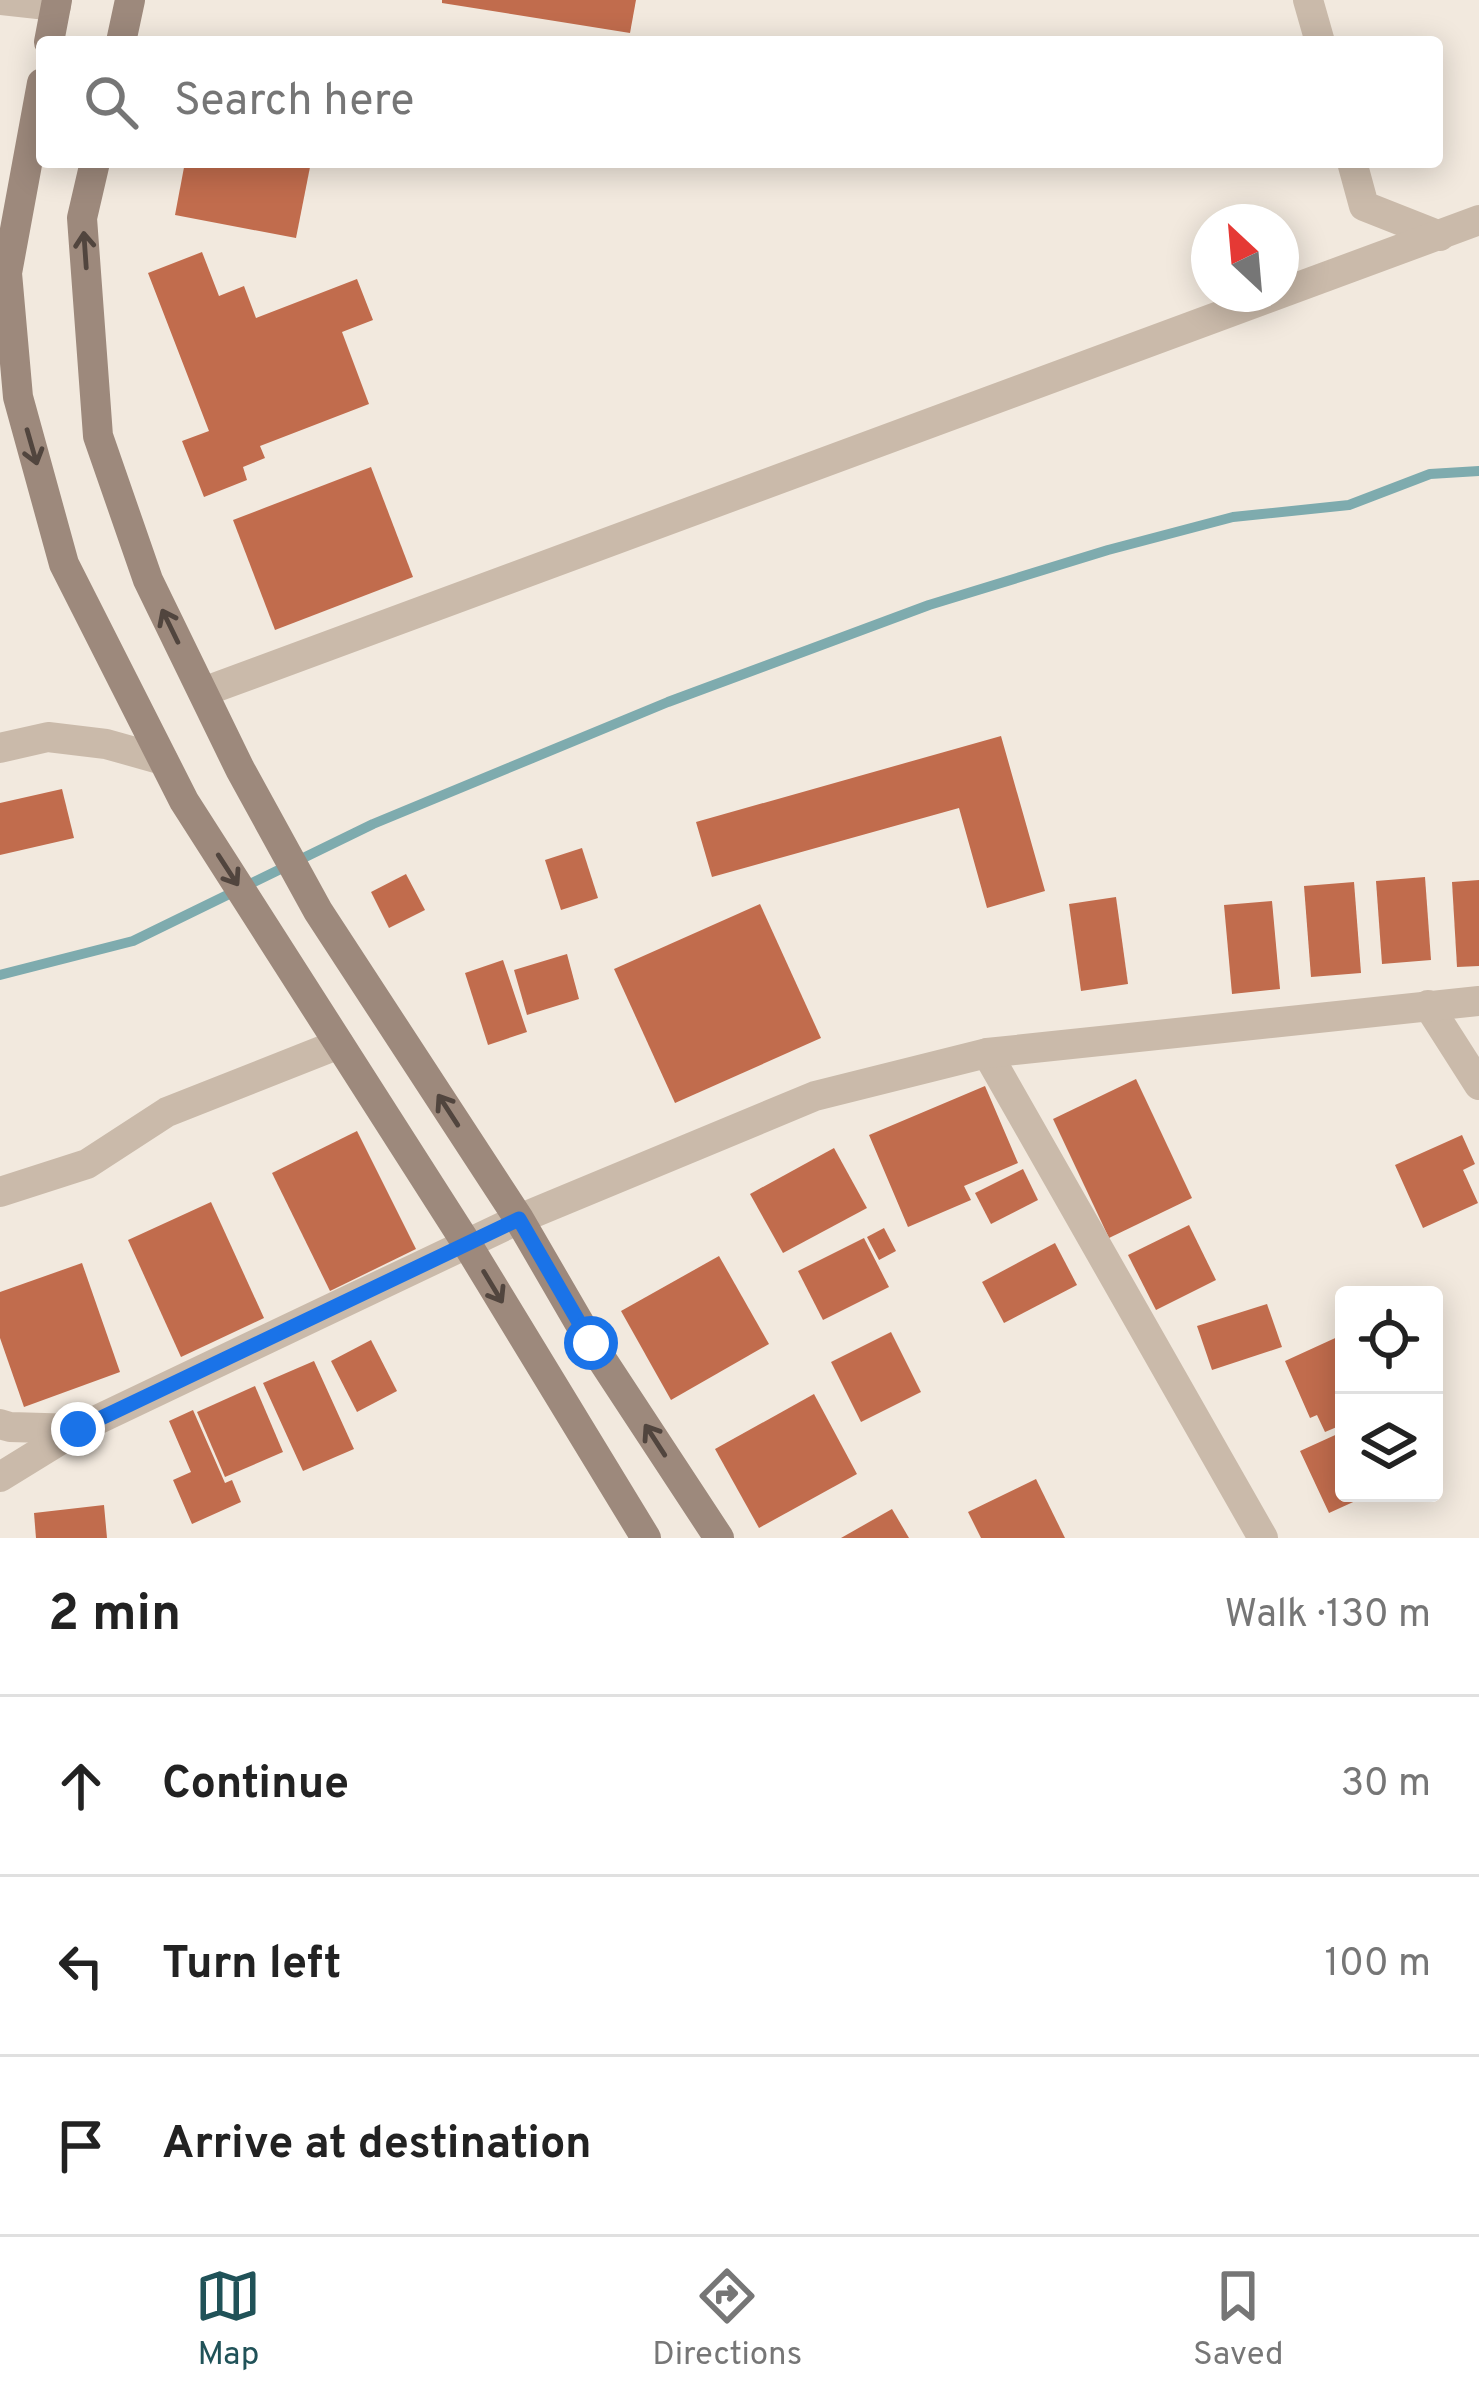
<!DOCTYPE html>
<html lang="en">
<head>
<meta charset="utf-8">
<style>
	:root { --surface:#fff; --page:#f2f2f2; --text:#222; --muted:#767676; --line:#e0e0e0; --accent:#205258 }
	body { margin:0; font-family:Overpass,sans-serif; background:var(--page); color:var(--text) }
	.controls { position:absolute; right:36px; bottom:36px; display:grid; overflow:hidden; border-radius:12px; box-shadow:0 6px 30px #0003 }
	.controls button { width:108px; height:108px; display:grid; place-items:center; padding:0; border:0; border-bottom:3px solid var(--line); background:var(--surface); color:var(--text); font:60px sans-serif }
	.compass { position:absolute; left:1191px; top:204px; width:108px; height:108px; border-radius:50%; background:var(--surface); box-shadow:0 6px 30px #0003; rotate:334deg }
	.stop { position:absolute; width:36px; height:36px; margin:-27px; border:9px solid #1a73e8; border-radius:50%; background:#fff }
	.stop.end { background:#1a73e8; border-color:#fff; box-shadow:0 3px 12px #0008 }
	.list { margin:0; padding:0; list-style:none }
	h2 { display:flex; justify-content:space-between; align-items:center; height:156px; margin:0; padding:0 48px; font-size:51px }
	h2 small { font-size:39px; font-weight:400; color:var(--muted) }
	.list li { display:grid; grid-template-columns:78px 1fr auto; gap:36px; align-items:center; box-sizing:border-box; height:180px; padding:0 48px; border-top:3px solid var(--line) }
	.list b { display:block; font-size:45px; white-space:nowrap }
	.list em { font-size:39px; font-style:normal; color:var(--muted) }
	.icon { flex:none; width:66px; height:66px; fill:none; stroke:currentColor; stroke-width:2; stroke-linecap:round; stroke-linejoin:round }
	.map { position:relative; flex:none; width:1479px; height:1538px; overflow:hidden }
	.search { position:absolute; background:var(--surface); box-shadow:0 6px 30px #0003; left:36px; right:36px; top:36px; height:132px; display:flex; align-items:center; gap:30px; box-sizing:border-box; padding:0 42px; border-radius:12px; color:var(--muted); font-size:45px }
	.sheet { height:696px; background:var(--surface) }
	nav { display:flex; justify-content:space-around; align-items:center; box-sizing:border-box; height:168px; border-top:3px solid var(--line); background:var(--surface); font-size:33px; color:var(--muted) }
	nav a { display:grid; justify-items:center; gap:6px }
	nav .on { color:var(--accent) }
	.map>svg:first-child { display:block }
</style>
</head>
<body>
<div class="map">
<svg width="1479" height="1538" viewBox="0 0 1479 1538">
	<rect width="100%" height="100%" fill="#f2e9de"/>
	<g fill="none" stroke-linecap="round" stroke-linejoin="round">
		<!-- stream -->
		<path stroke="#7eabae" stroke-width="10" d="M0 975 133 941 373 824 668 702 929 605 1108 550 1233 517 1349 505 1430 474 1479 471"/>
	</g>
	<!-- building -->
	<g fill="#c16c4d">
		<path d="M442 0H636L630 33 442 3Z"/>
		<path d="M185 162H311L296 238 175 215Z"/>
		<path d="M202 252 219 296 244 286 256 318 357 279 373 320 342 332 369 404 260 446 265 458 243 467 247 480 204 497 182 441 209 431 148 273Z"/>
		<path d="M371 467 413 577 275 630 233 520Z"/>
		<path d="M1001 736 1045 891 987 908 959 808 712 877 696 822Z"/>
		<path d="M62 789 74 838 0 855V803Z"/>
		<path d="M582 848 598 898 561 910 545 860Z"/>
		<path d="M406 874 425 910 389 928 371 892Z"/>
		<path d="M1425 877 1431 960 1382 964 1376 881Z"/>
		<path d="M1479 880V966L1457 967 1452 882Z"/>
		<path d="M1354 882 1361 973 1311 977 1304 886Z"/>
		<path d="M1116 897 1128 984 1081 991 1069 904Z"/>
		<path d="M1272 901 1280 989 1232 994 1224 905Z"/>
		<path d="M760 904 821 1038 675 1103 614 969Z"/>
		<path d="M567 954 579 999 527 1015 514 970Z"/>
		<path d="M503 960 527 1032 488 1045 465 973Z"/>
		<path d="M1136 1079 1192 1198 1109 1238 1053 1119Z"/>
		<path d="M985 1086 1018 1163 964 1186 971 1200 908 1227 869 1135Z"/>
		<path d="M357 1131 416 1249 330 1291 272 1173Z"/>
		<path d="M1462 1135 1475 1164 1463 1170 1478 1203 1423 1228 1395 1165Z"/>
		<path d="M834 1148 867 1208 783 1253 750 1194Z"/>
		<path d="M1023 1169 1038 1200 991 1224 975 1193Z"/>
		<path d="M211 1202 264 1318 181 1357 128 1240Z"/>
		<path d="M1189 1225 1216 1280 1156 1310 1128 1255Z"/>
		<path d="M884 1228 896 1251 879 1260 867 1237Z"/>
		<path d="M864 1238 889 1287 823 1320 798 1271Z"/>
		<path d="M1055 1243 1077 1285 1004 1323 982 1282Z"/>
		<path d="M719 1256 769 1344 671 1400 621 1311Z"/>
		<path d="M82 1263 120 1372 24 1407 0 1338V1292Z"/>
		<path d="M1267 1304 1282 1347 1212 1370 1197 1326Z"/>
		<path d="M891 1332 921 1392 861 1422 831 1362Z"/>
		<path d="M1344 1334V1424L1325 1432 1317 1415 1310 1418 1285 1361Z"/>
		<path d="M371 1340 397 1391 357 1412 331 1361Z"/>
		<path d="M314 1361 354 1449 303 1471 263 1383Z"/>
		<path d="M255 1386 283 1452 225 1477 197 1412Z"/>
		<path d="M814 1394 857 1474 759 1528 715 1449Z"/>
		<path d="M193 1410 225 1483 232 1480 241 1502 192 1524 173 1480 191 1472 169 1421Z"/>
		<path d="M1344 1431V1493H1373L1329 1513 1300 1451Z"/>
		<path d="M1036 1479 1065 1538H981L968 1512Z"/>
		<path d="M104 1505 107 1538H36L34 1513Z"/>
		<path d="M892 1509 909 1538H841Z"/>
	</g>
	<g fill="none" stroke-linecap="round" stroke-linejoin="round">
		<!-- street -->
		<g stroke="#cabaaa" stroke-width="30">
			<path d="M0 0 56 6"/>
			<path d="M1308 0 1320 42"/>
			<path d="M1352 162 1364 206 1440 236"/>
			<path d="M203 692 1479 220"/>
			<path d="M0 748 48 737 106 744 163 760"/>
			<path d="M1428 1005 1479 1085"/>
			<path d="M987 1053 1263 1538"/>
			<path d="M0 1192 87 1164 167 1112 339 1044"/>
			<path d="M0 1424 10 1427 78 1429"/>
			<path d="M0 1477 78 1429 519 1219 815 1096 987 1053 1479 1001"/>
		</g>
		<!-- secondary -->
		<g stroke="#9d897c" stroke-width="30">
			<path d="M49 42 57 0"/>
			<path d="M121 42 130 0"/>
			<path d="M42 83 7 273 18 397 64 564 184 801 467 1244 646 1538"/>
			<path d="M95 162 82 218 98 436 148 580 240 769 318 911 519 1219 591 1343 719 1538"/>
		</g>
	</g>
	<!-- one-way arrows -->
	<defs><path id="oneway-shaft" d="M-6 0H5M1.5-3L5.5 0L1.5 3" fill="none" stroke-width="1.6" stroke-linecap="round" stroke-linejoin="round" transform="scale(3)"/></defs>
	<g stroke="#51453e">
		<use href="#oneway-shaft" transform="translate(85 250) rotate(-94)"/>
		<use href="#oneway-shaft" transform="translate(32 447) rotate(74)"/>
		<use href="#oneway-shaft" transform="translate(170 626) rotate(-116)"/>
		<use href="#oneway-shaft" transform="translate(228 870) rotate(57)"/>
		<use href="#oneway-shaft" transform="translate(448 1110) rotate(-123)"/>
		<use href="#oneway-shaft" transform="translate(493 1287) rotate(59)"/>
		<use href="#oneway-shaft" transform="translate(655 1440) rotate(-123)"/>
	</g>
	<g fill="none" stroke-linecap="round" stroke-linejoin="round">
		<!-- route -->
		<path stroke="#1a73e8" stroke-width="15" d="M78 1429 519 1219 591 1343"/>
	</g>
</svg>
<div class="controls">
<button><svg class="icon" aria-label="locate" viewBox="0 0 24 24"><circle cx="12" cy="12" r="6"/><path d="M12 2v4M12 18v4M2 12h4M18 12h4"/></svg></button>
<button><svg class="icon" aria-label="layers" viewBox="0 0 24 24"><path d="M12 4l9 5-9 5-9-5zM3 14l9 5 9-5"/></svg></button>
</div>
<svg class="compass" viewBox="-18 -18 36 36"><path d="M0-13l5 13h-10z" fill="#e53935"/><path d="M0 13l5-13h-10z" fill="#767676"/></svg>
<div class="stop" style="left:591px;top:1343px"></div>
<div class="stop end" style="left:78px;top:1429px"></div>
<div class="search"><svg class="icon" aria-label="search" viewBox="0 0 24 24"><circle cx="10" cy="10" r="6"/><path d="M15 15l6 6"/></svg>Search here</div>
</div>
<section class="sheet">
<h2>2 min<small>Walk · 130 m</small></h2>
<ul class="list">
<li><svg class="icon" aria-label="ahead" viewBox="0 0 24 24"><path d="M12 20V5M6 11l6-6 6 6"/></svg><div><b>Continue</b></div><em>30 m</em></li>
<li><svg class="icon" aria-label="left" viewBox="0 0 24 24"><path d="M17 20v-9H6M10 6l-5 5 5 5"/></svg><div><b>Turn left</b></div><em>100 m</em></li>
<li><svg class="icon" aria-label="arrive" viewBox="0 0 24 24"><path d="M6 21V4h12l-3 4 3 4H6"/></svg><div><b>Arrive at destination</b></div></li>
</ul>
</section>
<nav>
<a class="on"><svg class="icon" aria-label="map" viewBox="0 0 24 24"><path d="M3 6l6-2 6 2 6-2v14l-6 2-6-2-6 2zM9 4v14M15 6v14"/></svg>Map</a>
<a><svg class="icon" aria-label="directions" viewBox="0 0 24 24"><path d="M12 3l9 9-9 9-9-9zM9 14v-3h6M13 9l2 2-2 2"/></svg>Directions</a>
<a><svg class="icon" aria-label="saved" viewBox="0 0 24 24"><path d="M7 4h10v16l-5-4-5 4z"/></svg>Saved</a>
</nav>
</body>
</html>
